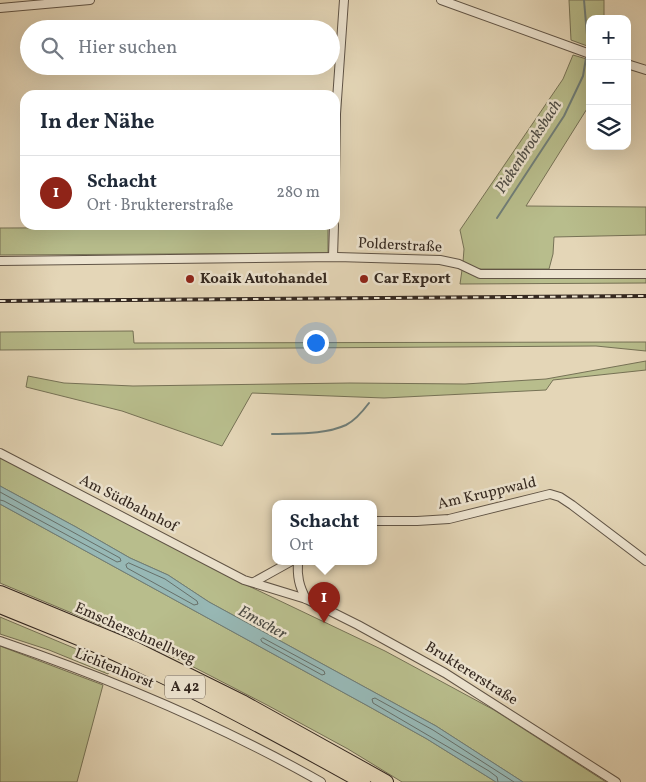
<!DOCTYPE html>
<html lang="de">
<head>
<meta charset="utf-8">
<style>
	:root { --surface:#fff; --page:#f6f6f7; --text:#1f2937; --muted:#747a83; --line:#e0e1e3; --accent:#8f2418 }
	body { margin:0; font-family:Vollkorn,serif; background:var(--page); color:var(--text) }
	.controls { position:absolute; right:15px; top:15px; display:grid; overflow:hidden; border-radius:10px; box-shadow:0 5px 20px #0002 }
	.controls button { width:45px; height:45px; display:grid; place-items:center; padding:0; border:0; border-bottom:1px solid var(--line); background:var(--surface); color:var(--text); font:25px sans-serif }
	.you { position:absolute; left:315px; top:342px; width:18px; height:18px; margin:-12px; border:4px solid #fff; border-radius:50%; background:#1a73e8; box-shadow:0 0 0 8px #1a73e833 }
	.badge { display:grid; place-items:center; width:32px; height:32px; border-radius:50%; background:var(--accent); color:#fff; font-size:16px; font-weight:700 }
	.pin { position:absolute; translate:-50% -41px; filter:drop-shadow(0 1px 2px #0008) }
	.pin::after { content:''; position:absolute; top:26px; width:18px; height:15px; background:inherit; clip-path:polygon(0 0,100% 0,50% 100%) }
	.popup { position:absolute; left:272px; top:500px; width:105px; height:65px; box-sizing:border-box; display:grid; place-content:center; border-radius:10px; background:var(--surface); filter:drop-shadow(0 1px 4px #0005); font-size:16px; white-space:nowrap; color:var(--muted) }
	.popup b { font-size:19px; color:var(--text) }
	.popup::after { content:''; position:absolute; left:50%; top:100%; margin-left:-10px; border:10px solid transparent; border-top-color:var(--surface) }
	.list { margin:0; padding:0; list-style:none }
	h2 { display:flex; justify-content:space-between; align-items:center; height:65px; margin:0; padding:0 20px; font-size:21px }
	h2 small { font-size:16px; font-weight:400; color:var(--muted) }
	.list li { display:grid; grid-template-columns:32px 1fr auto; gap:15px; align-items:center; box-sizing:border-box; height:75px; padding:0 20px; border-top:1px solid var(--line) }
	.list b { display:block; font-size:19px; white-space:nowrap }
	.list p { margin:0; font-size:16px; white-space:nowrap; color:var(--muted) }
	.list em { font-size:16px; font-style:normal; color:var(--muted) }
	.icon { flex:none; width:28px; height:28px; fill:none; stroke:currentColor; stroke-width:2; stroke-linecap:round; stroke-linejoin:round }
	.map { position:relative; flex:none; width:646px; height:782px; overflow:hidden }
	.search { position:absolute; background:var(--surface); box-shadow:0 5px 20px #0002; left:20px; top:20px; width:320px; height:55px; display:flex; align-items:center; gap:12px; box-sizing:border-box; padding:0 18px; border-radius:28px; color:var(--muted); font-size:19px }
	.panel { position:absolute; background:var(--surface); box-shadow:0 5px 20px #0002; left:20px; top:90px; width:320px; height:140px; border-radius:15px }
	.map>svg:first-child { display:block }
</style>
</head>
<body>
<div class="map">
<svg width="646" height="782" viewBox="0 0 646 782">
	<rect width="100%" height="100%" fill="#e4d6b7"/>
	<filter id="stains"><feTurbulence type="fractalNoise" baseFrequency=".004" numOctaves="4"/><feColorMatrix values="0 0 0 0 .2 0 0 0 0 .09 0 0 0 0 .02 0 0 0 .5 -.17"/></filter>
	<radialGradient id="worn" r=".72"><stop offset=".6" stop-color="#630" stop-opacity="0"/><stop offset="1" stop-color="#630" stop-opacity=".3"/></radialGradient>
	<!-- green -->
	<g fill="#b8bd8c" stroke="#767256">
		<path d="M569 0H604V19H590V47L571 40Z"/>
		<path d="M573 55 590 60V104L526 206 646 207V235L554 237 553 254 549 269H478L463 262 464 249 460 230 563 79Z"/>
		<path d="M328 227V253L0 255V228Z"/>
		<path d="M462 270 481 278 646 277V283L460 284Z"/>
		<path d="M133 331 134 343 646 342V351L596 346 0 350V332Z"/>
		<path d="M646 361V370L553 380 546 390 384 398 252 393 222 446 122 411 26 387 28 376 64 383 133 386 350 383 465 384 546 379Z"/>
		<path d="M0 455 234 579 385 651 494 710 606 782H523L436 726 209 602 168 575 130 558 76 527 0 486Z"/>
		<path d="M0 504 368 706 427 739 496 782H402L348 749 267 705 178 659 98 624 0 583Z"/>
		<path d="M0 617 112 664 108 674 49 650 0 634Z"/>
		<path d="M0 646 103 685 77 782H0Z"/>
	</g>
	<!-- water -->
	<path fill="#97b8b5" stroke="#6f7e79" d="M0 486 76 527 130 558 168 575 209 602 436 726 523 782H496L427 739 368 706 0 504Z"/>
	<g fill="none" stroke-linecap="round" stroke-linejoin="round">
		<!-- shore -->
		<g stroke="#66706a" stroke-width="1">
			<path d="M0 492 120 558 121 561 117 562 4 501 0 500"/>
			<path d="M129 563 165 579 197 601 198 604 194 605 127 568 126 565Z"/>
			<path d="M263 638 324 671 325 674 322 675 262 642 261 640Z"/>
			<path d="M498 782 497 777 489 771 373 703 372 699 375 698 433 730 514 782"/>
		</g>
		<!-- stream -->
		<g stroke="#6f7e79" stroke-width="2">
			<path d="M584 0 588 47"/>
			<path d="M497 218 564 116 583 76 586 58"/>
			<path d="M272 434C296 433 324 435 346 425 356 420 363 411 369 403"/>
		</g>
		<!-- street casing -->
		<g stroke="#605446" stroke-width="10">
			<g id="street">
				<path d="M441 0 590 54"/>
				<path d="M0 8 90 0"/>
				<path d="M627 64 646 70"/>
				<path d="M335 178 336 114 344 0"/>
				<path d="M333 257 334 225"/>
				<path d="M0 261 337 257 440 260 459 264 480 274H646"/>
				<path d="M0 453 244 580 306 599 358 625 445 673 616 782"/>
				<path d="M373 521H417L449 519 550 494 560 497 572 505 646 561"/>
				<path d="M298 562C297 576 299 586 306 599"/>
				<path d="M254 582 290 562"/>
				<path d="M0 641C111 679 219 724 321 782"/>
			</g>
		</g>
		<!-- highway casing -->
		<g stroke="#342820" stroke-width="16">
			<g id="highway">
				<path d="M0 593 135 649 244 703 386 782"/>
				<path d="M0 606C41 623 83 639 123 657 205 695 284 738 363 782"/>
			</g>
		</g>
		<!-- street -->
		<use href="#street" stroke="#ede4d0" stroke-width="8"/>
		<!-- highway -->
		<use href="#highway" stroke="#e4d6b7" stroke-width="14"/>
		<!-- rail casing -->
		<g stroke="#342820" stroke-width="4">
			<path id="rail" d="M0 301 646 296"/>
		</g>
		<!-- rail -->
		<use href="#rail" stroke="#ede4d0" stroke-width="2" stroke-dasharray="5.5" stroke-linecap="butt"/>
	</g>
	<!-- markers -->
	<g fill="#8f2418" stroke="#ede4d0" stroke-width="2">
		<circle cx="190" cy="279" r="5"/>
		<circle cx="364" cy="279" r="5"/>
	</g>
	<g text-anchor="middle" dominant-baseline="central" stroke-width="5" stroke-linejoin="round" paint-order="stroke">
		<!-- shield labels -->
		<rect fill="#ede4d0" stroke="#6c6055" stroke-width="1" x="165" y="675.5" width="40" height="23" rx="4"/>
		<g font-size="14" font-weight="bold" fill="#342820">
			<text x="185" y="687">A 42</text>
		</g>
		<!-- street labels -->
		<g font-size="15" fill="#342820" stroke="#ede4d0">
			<text transform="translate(400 246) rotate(3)">Polderstraße</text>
			<text transform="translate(487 494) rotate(-13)">Am Kruppwald</text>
			<text transform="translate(128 504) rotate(27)">Am Südbahnhof</text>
			<text transform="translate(135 634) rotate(24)">Emscherschnellweg</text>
			<text transform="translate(114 669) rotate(22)">Lichtenhorst</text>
			<text transform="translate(471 674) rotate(32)">Bruktererstraße</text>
		</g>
		<!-- poi labels -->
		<g font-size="15" font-weight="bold" fill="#342820" stroke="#ede4d0" text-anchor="start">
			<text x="200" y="279">Koaik Autohandel</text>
			<text x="374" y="279">Car Export</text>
		</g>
		<!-- water labels -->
		<g font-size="16" font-style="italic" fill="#4d4c45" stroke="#ede4d0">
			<text transform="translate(529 147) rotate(-57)">Piekenbrocksbach</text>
			<text transform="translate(262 623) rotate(29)">Emscher</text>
		</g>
	</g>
	<rect width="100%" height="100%" filter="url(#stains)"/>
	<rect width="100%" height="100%" fill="url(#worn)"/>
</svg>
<div class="controls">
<button>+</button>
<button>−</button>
<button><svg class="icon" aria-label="layers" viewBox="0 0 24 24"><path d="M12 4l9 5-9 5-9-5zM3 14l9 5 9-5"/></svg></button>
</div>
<div class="you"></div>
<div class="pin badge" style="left:324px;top:623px">1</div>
<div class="popup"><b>Schacht</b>Ort</div>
<div class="search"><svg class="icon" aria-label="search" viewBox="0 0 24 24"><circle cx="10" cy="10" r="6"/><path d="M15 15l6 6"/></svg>Hier suchen</div>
<section class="panel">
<h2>In der Nähe<small></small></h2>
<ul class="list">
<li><span class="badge">1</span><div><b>Schacht</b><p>Ort · Bruktererstraße</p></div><em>280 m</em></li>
</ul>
</section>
</div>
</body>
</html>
